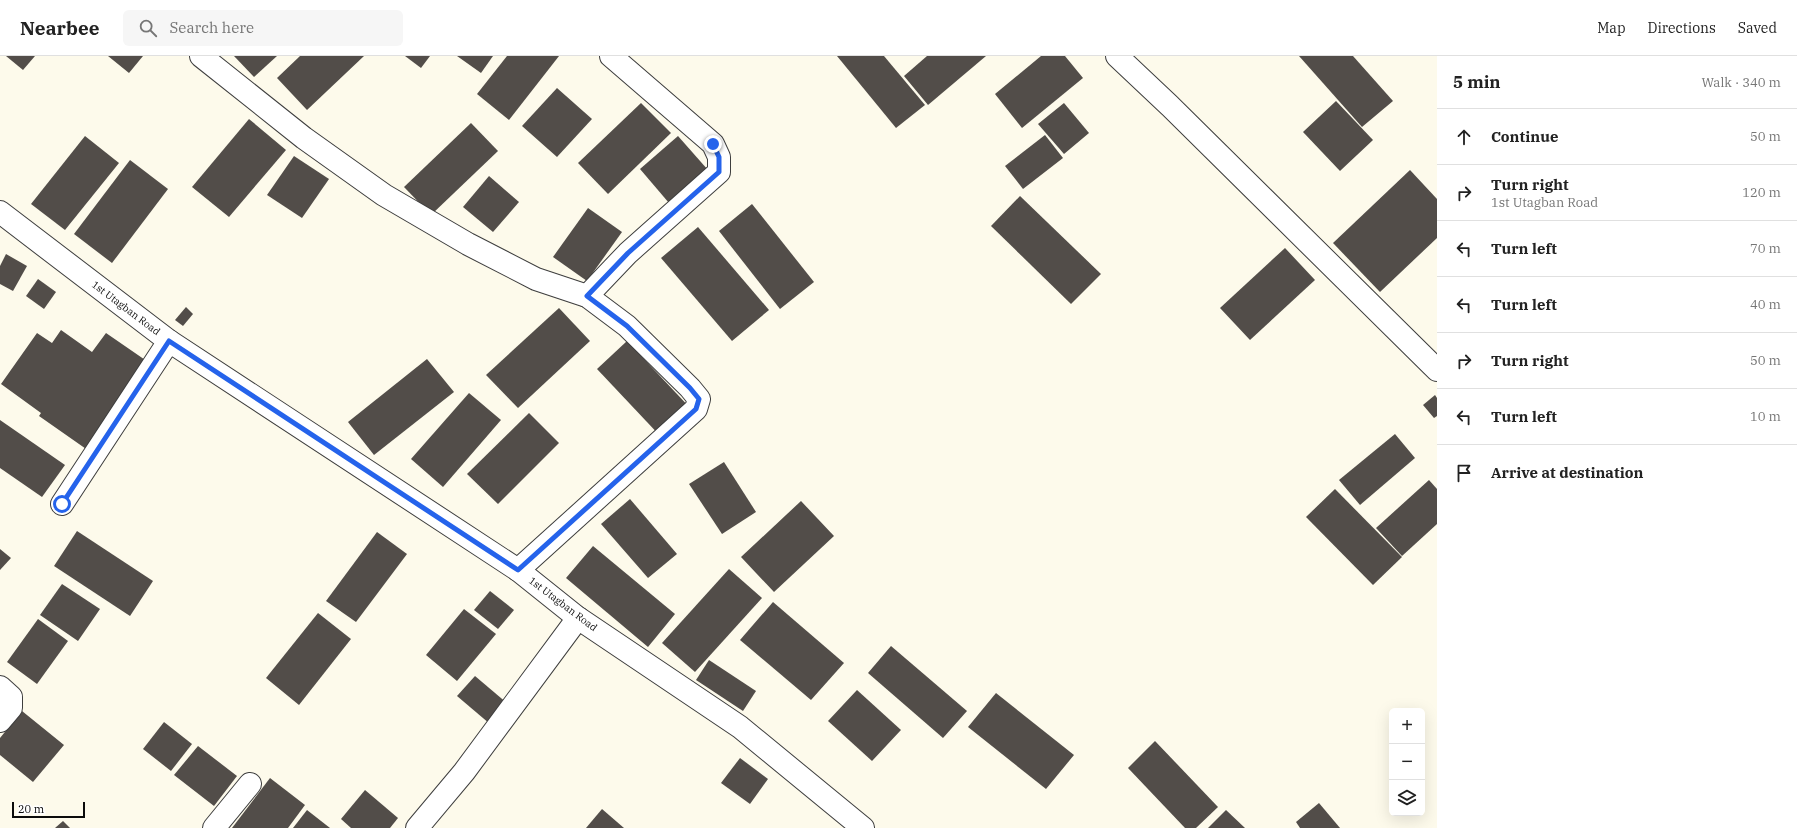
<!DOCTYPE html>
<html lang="en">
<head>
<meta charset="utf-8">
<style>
	:root { --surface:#fff; --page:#f6f6f6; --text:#222; --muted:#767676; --line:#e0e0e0 }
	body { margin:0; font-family:"IBM Plex Serif",serif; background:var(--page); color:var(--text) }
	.controls { position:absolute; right:12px; bottom:12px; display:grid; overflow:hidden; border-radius:6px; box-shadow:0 4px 16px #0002 }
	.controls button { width:36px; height:36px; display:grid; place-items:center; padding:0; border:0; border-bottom:1px solid var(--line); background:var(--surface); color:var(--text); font:20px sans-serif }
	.scale { position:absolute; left:12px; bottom:10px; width:73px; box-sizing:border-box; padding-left:4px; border:2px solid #0b0b0b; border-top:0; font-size:11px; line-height:14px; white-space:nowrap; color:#0b0b0b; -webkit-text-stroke:3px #fff; paint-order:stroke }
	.stop { position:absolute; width:12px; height:12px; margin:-9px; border:3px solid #2563eb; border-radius:50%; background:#fff }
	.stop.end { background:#2563eb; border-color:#fff; box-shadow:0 1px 4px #0008 }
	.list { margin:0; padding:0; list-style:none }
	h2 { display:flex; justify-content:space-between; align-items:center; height:52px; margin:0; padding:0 16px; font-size:17px }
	h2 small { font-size:13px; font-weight:400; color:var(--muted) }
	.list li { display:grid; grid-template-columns:26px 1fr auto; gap:12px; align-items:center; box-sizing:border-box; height:56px; padding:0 16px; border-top:1px solid var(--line) }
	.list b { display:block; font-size:15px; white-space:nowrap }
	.list p { margin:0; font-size:13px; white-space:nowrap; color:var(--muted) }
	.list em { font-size:13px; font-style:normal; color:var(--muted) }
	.icon { flex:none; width:22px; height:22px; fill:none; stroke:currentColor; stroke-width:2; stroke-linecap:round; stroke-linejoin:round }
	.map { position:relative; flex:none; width:1437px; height:772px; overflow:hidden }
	header { display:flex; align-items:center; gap:24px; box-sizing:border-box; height:56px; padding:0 20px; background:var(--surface); border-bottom:1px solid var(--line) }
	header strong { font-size:19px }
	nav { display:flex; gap:22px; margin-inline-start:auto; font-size:14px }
	.search { width:280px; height:36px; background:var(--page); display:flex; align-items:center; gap:10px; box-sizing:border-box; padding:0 14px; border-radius:6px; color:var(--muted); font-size:15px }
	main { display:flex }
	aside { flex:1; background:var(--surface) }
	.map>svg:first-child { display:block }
</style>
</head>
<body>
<header>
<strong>Nearbee</strong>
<div class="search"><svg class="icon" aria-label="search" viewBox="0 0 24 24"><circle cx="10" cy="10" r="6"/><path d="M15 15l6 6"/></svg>Search here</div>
<nav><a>Map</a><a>Directions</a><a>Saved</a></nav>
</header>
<main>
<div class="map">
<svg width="1437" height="772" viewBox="0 0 1437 772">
	<rect width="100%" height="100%" fill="#fdfaeb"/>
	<!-- building -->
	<g fill="#524d49">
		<path d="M6 0H35L23 14Z"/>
		<path d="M108 0H143L129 17Z"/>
		<path d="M234 0H277L254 21Z"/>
		<path d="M300 0H364L307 54 277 22Z"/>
		<path d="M405 0H430L421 12Z"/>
		<path d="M457 0H493L481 17Z"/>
		<path d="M507 0H559L509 64 477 38Z"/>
		<path d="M837 0H884L925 49 896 72Z"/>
		<path d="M927 0H986L928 49 904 20Z"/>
		<path d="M1041 0H1065L1083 22 1022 72 995 38Z"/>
		<path d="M1299 0H1353L1393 45 1362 71Z"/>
		<path d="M557 32 592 63 557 101 522 70Z"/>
		<path d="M1336 45 1373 84 1340 115 1303 76Z"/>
		<path d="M641 47 671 77 608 138 578 107Z"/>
		<path d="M1064 47 1089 77 1064 98 1038 68Z"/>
		<path d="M249 63 286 94 229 161 192 131Z"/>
		<path d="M471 67 498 95 431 159 404 131Z"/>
		<path d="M1045 79 1063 102 1023 133 1005 110Z"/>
		<path d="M85 80 119 107 65 174 31 148Z"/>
		<path d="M678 80 708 114 669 147 640 113Z"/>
		<path d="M294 100 329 123 302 162 267 139Z"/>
		<path d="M130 104 168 133 112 207 74 178Z"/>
		<path d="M1410 114 1437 143V182L1380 236 1333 187Z"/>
		<path d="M489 120 519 146 493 176 463 151Z"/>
		<path d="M1020 140 1101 218 1071 248 991 170Z"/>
		<path d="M752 148 814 226 780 253 719 175Z"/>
		<path d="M588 152 622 176 587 225 553 201Z"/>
		<path d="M698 171 769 254 732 285 661 202Z"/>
		<path d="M1285 192 1315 224 1250 284 1220 252Z"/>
		<path d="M6 198 27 210 13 235 0 228V210Z"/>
		<path d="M38 223 56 236 44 253 26 240Z"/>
		<path d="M186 251 193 258 183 270 175 264Z"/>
		<path d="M559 252 590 285 518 352 486 319Z"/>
		<path d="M61 274 92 296 106 277 151 308 89 395 39 360 41 357 1 328 37 277 52 287Z"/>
		<path d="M627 285 693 355 663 383 597 313Z"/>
		<path d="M427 303 454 336 374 399 348 366Z"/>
		<path d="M469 337 501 364 443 431 411 403Z"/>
		<path d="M1435 339 1437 342V360L1434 362 1423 349Z"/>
		<path d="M529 357 559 387 498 448 467 418Z"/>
		<path d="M0 364 65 409 42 441 0 412Z"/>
		<path d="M1395 378 1415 402 1360 449 1339 424Z"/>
		<path d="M724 406 756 456 722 478 689 428Z"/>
		<path d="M1429 424 1437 433V468L1402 500 1376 472Z"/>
		<path d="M1335 433 1402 501 1373 529 1306 461Z"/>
		<path d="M630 443 677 498 648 522 601 468Z"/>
		<path d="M801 445 834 480 774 536 741 501Z"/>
		<path d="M77 475 153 525 130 560 54 510Z"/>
		<path d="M377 476 407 498 356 566 326 545Z"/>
		<path d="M593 490 675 558 648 591 566 522Z"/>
		<path d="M0 493 11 502 0 514Z"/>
		<path d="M729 513 762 542 695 616 662 587Z"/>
		<path d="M62 528 100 553 78 585 40 559Z"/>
		<path d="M490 535 514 554 498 573 474 554Z"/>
		<path d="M773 546 844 607 811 644 740 584Z"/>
		<path d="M464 553 496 578 457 625 426 599Z"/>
		<path d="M318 557 351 583 299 649 266 622Z"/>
		<path d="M38 563 68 585 37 628 7 606Z"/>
		<path d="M891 590 967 655 943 682 868 617Z"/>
		<path d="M709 604 756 635 743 655 696 624Z"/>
		<path d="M475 620 508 648 490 668 457 640Z"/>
		<path d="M857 634 901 674 872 705 828 665Z"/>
		<path d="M996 637 1074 699 1046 733 968 671Z"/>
		<path d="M22 655 64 689 33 726 0 699V682Z"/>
		<path d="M164 666 192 688 171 715 143 693Z"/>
		<path d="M1155 685 1218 751 1196 772H1185L1128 712Z"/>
		<path d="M198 690 237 720 214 750 174 719Z"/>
		<path d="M740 702 768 723 750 748 721 727Z"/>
		<path d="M270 722 305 749 288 772H232Z"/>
		<path d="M365 734 398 762 390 772H351L341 763Z"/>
		<path d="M1319 747 1340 772H1300L1296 766Z"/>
		<path d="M602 753 624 772H586Z"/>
		<path d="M307 754 330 772H293Z"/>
		<path d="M1226 754 1245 772H1208Z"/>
		<path d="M63 765 70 772H55Z"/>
	</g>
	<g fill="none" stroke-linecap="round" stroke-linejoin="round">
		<!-- minor casing -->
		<g stroke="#3e3e3e" stroke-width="24">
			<g id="minor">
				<path d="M201 0 304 82 384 139 468 188 536 223 587 240 627 270 690 332 699 343 696 353 518 514"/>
				<path d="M1117 0 1170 50 1437 314"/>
				<path d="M0 156 169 285 518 514 578 562 740 671 863 772"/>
				<path d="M587 240 628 197 719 116V101L713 88 611 0"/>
				<path d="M62 448 169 285"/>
				<path d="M0 631 11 641V652L0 665"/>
				<path d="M214 772 250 728"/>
				<path d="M417 772 464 716 578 562"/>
			</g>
		</g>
		<!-- minor -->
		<use href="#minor" stroke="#fff" stroke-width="22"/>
	</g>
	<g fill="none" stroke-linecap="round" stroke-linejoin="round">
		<!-- route -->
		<path stroke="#2563eb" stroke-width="5" d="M62 448 169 285 518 514 696 353 699 343 690 332 627 270 587 240 628 197 719 116V101L713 88"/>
	</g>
	<g text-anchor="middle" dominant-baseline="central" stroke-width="4" stroke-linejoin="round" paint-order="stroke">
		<!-- street labels -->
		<g font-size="10" fill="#0b0b0b" stroke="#fff">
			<text transform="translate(126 252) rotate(37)">1st Utagban Road</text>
			<text transform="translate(563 548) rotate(37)">1st Utagban Road</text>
		</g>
	</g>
</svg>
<div class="controls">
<button>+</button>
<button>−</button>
<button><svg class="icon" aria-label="layers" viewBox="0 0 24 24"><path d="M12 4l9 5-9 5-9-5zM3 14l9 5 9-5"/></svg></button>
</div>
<div class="scale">20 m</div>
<div class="stop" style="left:62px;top:448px"></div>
<div class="stop end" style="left:713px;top:88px"></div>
</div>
<aside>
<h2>5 min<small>Walk · 340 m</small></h2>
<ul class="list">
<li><svg class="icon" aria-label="ahead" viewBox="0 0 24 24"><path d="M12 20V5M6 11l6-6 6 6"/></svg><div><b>Continue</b></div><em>50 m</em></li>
<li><svg class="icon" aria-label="right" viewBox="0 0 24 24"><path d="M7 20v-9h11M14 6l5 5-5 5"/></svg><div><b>Turn right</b><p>1st Utagban Road</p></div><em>120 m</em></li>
<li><svg class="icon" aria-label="left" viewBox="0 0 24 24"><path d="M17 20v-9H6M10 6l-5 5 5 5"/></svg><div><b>Turn left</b></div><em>70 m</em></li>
<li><svg class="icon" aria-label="left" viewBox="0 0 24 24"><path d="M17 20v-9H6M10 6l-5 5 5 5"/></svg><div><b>Turn left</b></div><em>40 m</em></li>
<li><svg class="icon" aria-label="right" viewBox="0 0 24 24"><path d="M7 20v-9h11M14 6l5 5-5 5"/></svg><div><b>Turn right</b></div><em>50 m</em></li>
<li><svg class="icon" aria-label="left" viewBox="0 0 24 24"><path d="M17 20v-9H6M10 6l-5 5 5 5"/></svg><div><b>Turn left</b></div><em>10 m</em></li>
<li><svg class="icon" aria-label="arrive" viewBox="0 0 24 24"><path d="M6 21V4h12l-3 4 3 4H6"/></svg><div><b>Arrive at destination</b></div></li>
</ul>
</aside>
</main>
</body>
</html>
